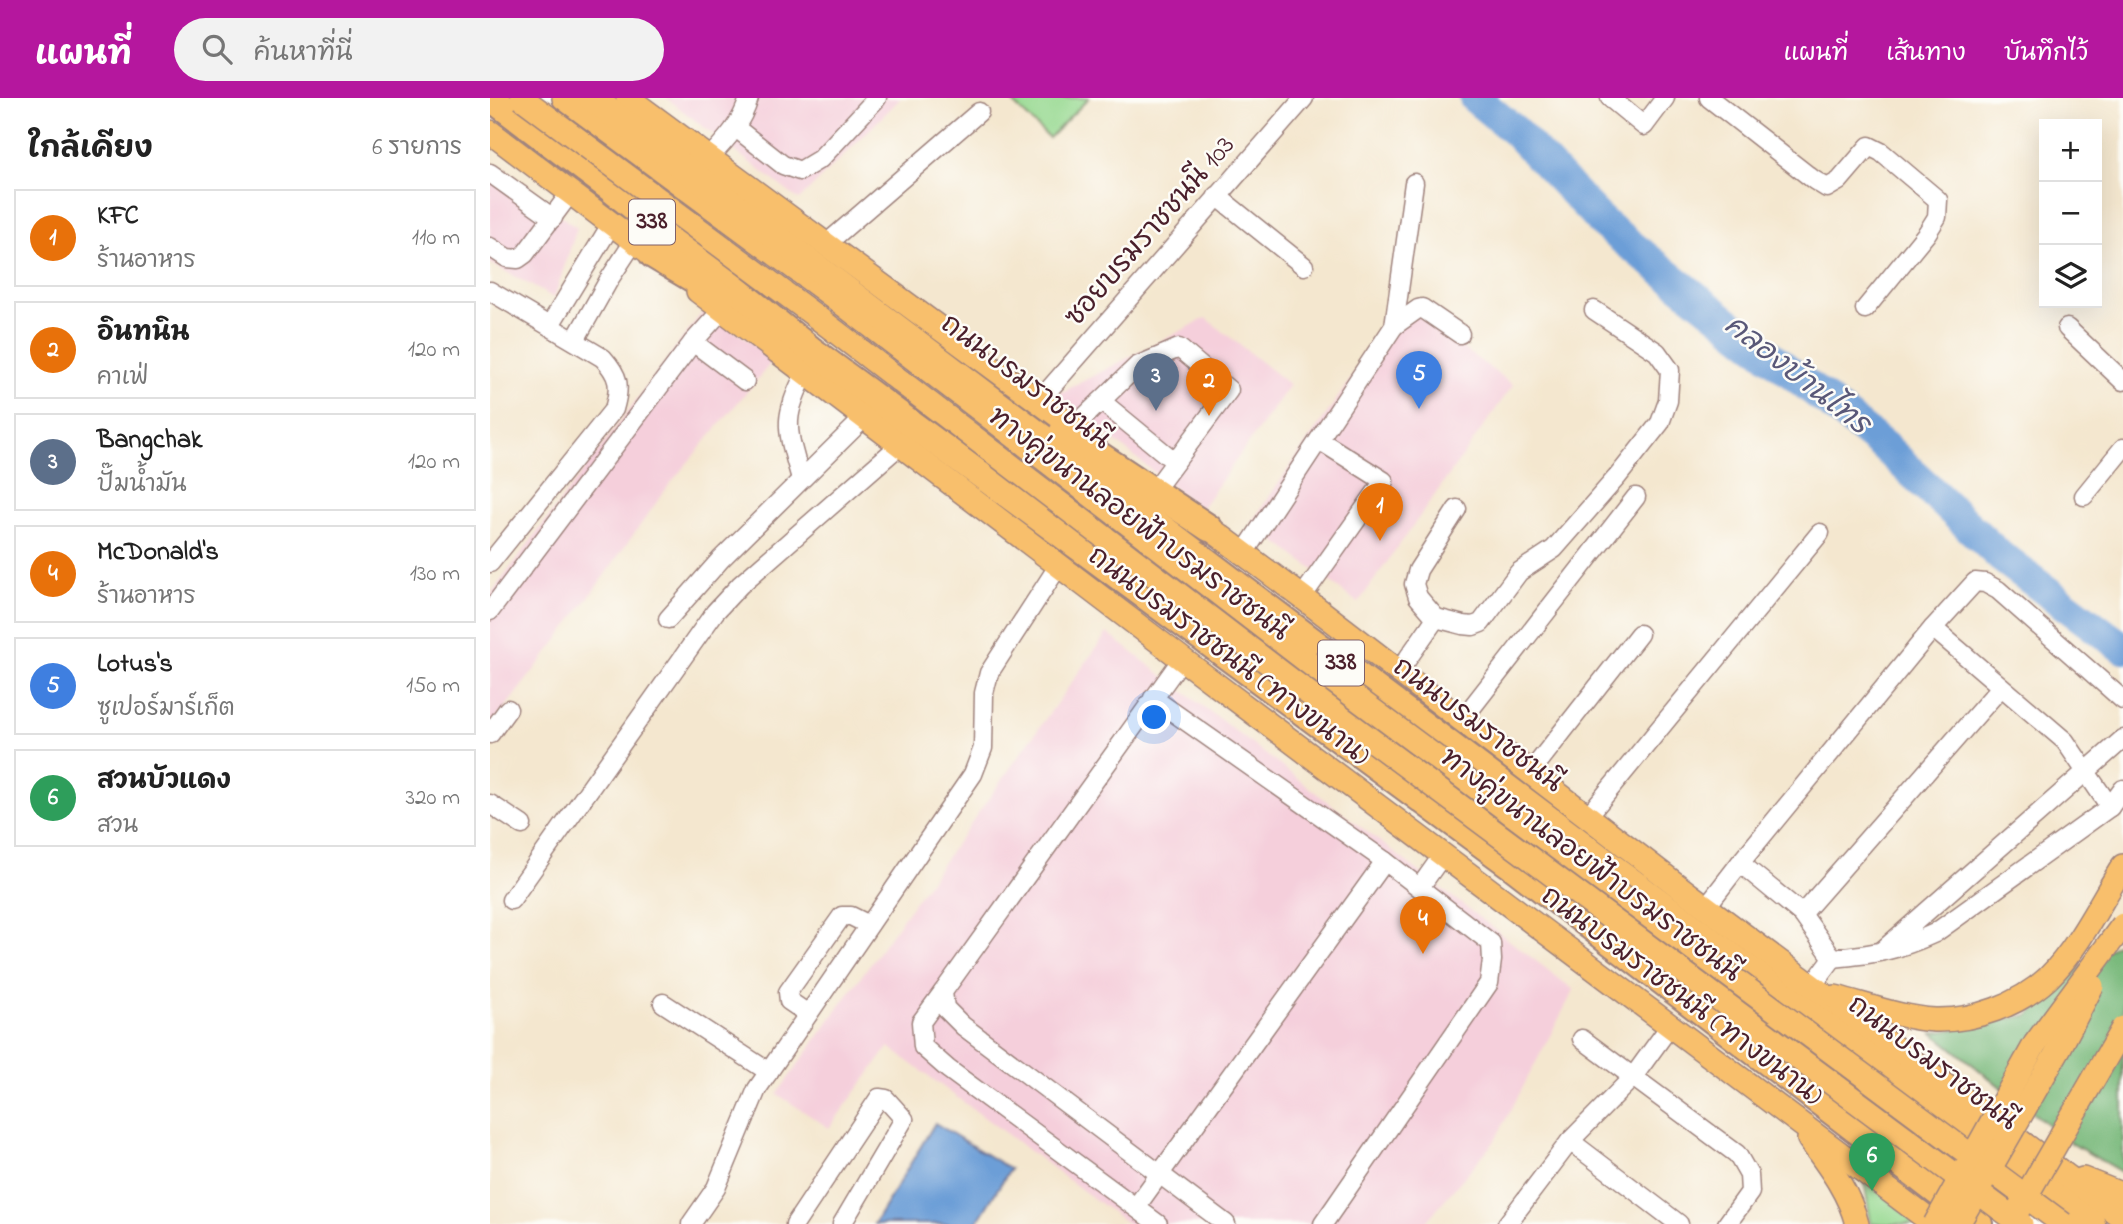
<!DOCTYPE html>
<html lang="th">
<head>
<meta charset="utf-8">
<style>
	:root { --surface:#fff; --page:#f2f2f2; --text:#222; --muted:#767676; --line:#e0e0e0; --accent:#b5179e }
	body { margin:0; font-family:"Indie Flower","Playpen Sans Thai",sans-serif; background:var(--page); color:var(--text) }
	.controls { position:absolute; right:21px; top:21px; display:grid; overflow:hidden; border-radius:0px; box-shadow:0 7px 28px #0002 }
	.controls button { width:63px; height:63px; display:grid; place-items:center; padding:0; border:0; border-bottom:2px solid var(--line); background:var(--surface); color:var(--text); font:35px sans-serif }
	.you { position:absolute; left:665px; top:620px; width:24px; height:24px; margin:-18px; border:5px solid #fff; border-radius:50%; background:#1a73e8; box-shadow:0 0 0 10px #1a73e833 }
	.badge { display:grid; place-items:center; width:46px; height:46px; border-radius:50%; background:var(--accent); color:#fff; font-size:23px; font-weight:700 }
	.pin { position:absolute; translate:-50% -58px; filter:drop-shadow(0 2px 4px #0008) }
	.pin::after { content:''; position:absolute; top:37px; width:24px; height:21px; background:inherit; clip-path:polygon(0 0,100% 0,50% 100%) }
	.list { margin:0; padding:0; list-style:none }
	h2 { display:flex; justify-content:space-between; align-items:center; height:91px; margin:0; padding:0 28px; font-size:30px }
	h2 small { font-size:23px; font-weight:400; color:var(--muted) }
	.list li { display:grid; grid-template-columns:46px 1fr auto; gap:21px; align-items:center; box-sizing:border-box; height:98px; margin:0 14px 14px; padding:0 14px; border:2px solid var(--line); border-radius:0px }
	.list b { display:block; font-size:26px; white-space:nowrap }
	.list p { margin:0; font-size:23px; white-space:nowrap; color:var(--muted) }
	.list em { font-size:23px; font-style:normal; color:var(--muted) }
	.icon { flex:none; width:38px; height:38px; fill:none; stroke:currentColor; stroke-width:2; stroke-linecap:round; stroke-linejoin:round }
	.map { position:relative; flex:none; width:1633px; height:1126px; overflow:hidden }
	header { display:flex; align-items:center; gap:42px; box-sizing:border-box; height:98px; padding:0 35px; background:var(--accent); color:#fff }
	header strong { font-size:33px }
	nav { display:flex; gap:38px; margin-inline-start:auto; font-size:24px }
	.search { width:490px; height:63px; background:var(--page); display:flex; align-items:center; gap:18px; box-sizing:border-box; padding:0 24px; border-radius:38px; color:var(--muted); font-size:26px }
	main { display:flex }
	aside { flex:1; background:var(--surface) }
	.map>svg:first-child { display:block }
</style>
</head>
<body>
<header>
<strong>แผนที่</strong>
<div class="search"><svg class="icon" aria-label="search" viewBox="0 0 24 24"><circle cx="10" cy="10" r="6"/><path d="M15 15l6 6"/></svg>ค้นหาที่นี่</div>
<nav><a>แผนที่</a><a>เส้นทาง</a><a>บันทึกไว้</a></nav>
</header>
<main>
<aside>
<h2>ใกล้เคียง<small>6 รายการ</small></h2>
<ul class="list">
<li><span class="badge" style="background:#e8710a">1</span><div><b>KFC</b><p>ร้านอาหาร</p></div><em>110 m</em></li>
<li><span class="badge" style="background:#e8710a">2</span><div><b>อินทนิน</b><p>คาเฟ่</p></div><em>120 m</em></li>
<li><span class="badge" style="background:#5c6f8a">3</span><div><b>Bangchak</b><p>ปั๊มน้ำมัน</p></div><em>120 m</em></li>
<li><span class="badge" style="background:#e8710a">4</span><div><b>McDonald's</b><p>ร้านอาหาร</p></div><em>130 m</em></li>
<li><span class="badge" style="background:#3f7fe0">5</span><div><b>Lotus's</b><p>ซูเปอร์มาร์เก็ต</p></div><em>150 m</em></li>
<li><span class="badge" style="background:#2e9e5b">6</span><div><b>สวนบัวแดง</b><p>สวน</p></div><em>320 m</em></li>
</ul>
</aside>
<div class="map">
<svg width="1633" height="1126" viewBox="0 0 1633 1126">
	<rect width="100%" height="100%" fill="#fdfcf7"/>
	<filter id="ink" filterUnits="userSpaceOnUse"><feTurbulence type="fractalNoise" baseFrequency=".0143" numOctaves="2"/><feDisplacementMap in="SourceGraphic" scale="14" xChannelSelector="R" yChannelSelector="G"/><feConvolveMatrix kernelMatrix="1 2 1 2 8 2 1 2 1" color-interpolation-filters="sRGB"/></filter>
	<filter id="wash" filterUnits="userSpaceOnUse"><feTurbulence type="fractalNoise" baseFrequency=".00686" numOctaves="4" result="noise"/><feDisplacementMap in="SourceGraphic" scale="28" xChannelSelector="R" yChannelSelector="G"/><feGaussianBlur stdDeviation="1.57" result="paint"/><feColorMatrix in="noise" values="0 0 0 0 0 0 0 0 0 0 0 0 0 0 0 0 0 1.4 0 .05"/><feComposite in="paint" operator="in"/></filter>
	<g filter="url(#wash)">
		<rect width="100%" height="100%" fill="#f4e7cf"/>
		<!-- built -->
		<g fill="#f5cfdb">
			<path d="M176 0H411L309 102Z"/>
			<path d="M0 66 87 130 64 200 0 165Z"/>
			<path d="M913 206 1023 287 868 505 761 425Z"/>
			<path d="M214 212 285 260 179 387 73 535 0 629V497Z"/>
			<path d="M716 220 800 287 711 411 566 297Z"/>
			<path d="M617 535 1084 892 1004 1044 934 1126H638L399 949 339 1030 287 996Z"/>
		</g>
		<!-- green -->
		<g fill="#97d991" stroke="#707c5e" stroke-width="2">
			<path d="M518 0H599L559 40Z"/>
			<path d="M1374 1081 1429 1126H1381Z"/>
		</g>
		<!-- forest -->
		<path fill="#79b97b" stroke="#626c53" stroke-width="2" d="M1633 842V1075L1581 1045 1443 935 1539 917 1588 871Z"/>
		<!-- water -->
		<path fill="#6c9ed7" stroke="#5b5e81" stroke-width="2" d="M445 1025 520 1071 486 1126H384Z"/>
		<g fill="none" stroke-linecap="round" stroke-linejoin="round">
			<!-- river -->
			<path stroke="#6c9ed7" stroke-width="32" d="M985 0 1025 33 1114 126 1396 350 1511 459 1633 550"/>
		</g>
	</g>
	<g filter="url(#ink)">
		<g fill="none" stroke-linecap="round" stroke-linejoin="round">
			<!-- minor casing -->
			<g stroke="#9f837d" stroke-width="21">
				<g id="minor">
					<path d="M1120 0 1154 28 1175 0"/>
					<path d="M1219 0 1324 82 1337 90 1349 83 1379 48 1391 54 1448 102 1447 119 1437 135 1375 211"/>
					<path d="M246 30 293 67 310 73 330 61 387 0"/>
					<path d="M219 60C236 42 252 25 259 0"/>
					<path d="M0 75 63 120"/>
					<path d="M727 98 814 168"/>
					<path d="M335 147 489 14"/>
					<path d="M0 149 17 160 28 161 35 156 81 94"/>
					<path d="M0 193 113 260C129 278 131 287 124 311L0 465"/>
					<path d="M60 227 122 125"/>
					<path d="M904 228 928 211 932 210 970 236"/>
					<path d="M1577 230 1633 283"/>
					<path d="M85 242 120 180 145 142"/>
					<path d="M203 244 255 283"/>
					<path d="M549 303 814 0"/>
					<path d="M611 303 684 363"/>
					<path d="M584 329 647 268 689 250 739 292 666 390"/>
					<path d="M311 381C297 331 291 322 316 274"/>
					<path d="M1594 398 1633 350"/>
					<path d="M967 411 928 472 924 486 928 499 946 520 973 527 983 528 991 525 1029 474 1064 451 1128 378 1170 325 1178 303 1180 272 1167 254 1104 212"/>
					<path d="M754 455 904 228 924 85"/>
					<path d="M812 499 894 383 829 342"/>
					<path d="M0 513 203 244 232 212"/>
					<path d="M178 521 231 461 375 319"/>
					<path d="M1443 530 1575 643 1620 709"/>
					<path d="M692 561 453 894 455 910 473 928 736 1126"/>
					<path d="M909 573 946 520"/>
					<path d="M663 600 895 763 1001 845 1002 862 999 885 833 1126"/>
					<path d="M1633 602 1508 492 1495 485 1485 484 1443 530 1250 765 1312 816 1343 860C1385 856 1406 853 1445 835L1620 709 1633 691"/>
					<path d="M972 622 1146 399"/>
					<path d="M0 636 18 611"/>
					<path d="M1040 675 1149 536"/>
					<path d="M0 706 32 727"/>
					<path d="M1097 719 1330 435"/>
					<path d="M930 789 952 758"/>
					<path d="M21 802 225 514 250 487 410 347"/>
					<path d="M1216 809 1250 765"/>
					<path d="M1312 816 1511 589"/>
					<path d="M1393 852 1633 641"/>
					<path d="M1322 888 1343 860"/>
					<path d="M453 894 431 924 433 949 458 971 668 1126"/>
					<path d="M173 905 279 974"/>
					<path d="M318 916 299 903 298 894 352 818H361L379 827"/>
					<path d="M1180 928 1143 979 1247 1056 1259 1077 1260 1094 1237 1126"/>
					<path d="M1080 1043 1189 1126"/>
					<path d="M646 1109 895 763"/>
					<path d="M201 1126 226 1090 267 991 483 676 493 650 494 595 499 575 569 467"/>
					<path d="M305 1126 389 1000 396 1001 414 1021 352 1126"/>
					<path d="M1017 1126 1080 1043 1143 979 1092 941"/>
				</g>
			</g>
			<!-- major casing -->
			<g stroke="#9f837d" stroke-width="26">
				<g id="major">
					<path d="M74 0 341 197 818 564"/>
					<path d="M138 0 597 339"/>
					<path d="M0 34 176 167"/>
					<path d="M208 193 692 561 1444 1126"/>
					<path d="M706 420 812 499 1196 794 1633 1120"/>
					<path d="M1345 899C1377 907 1411 920 1445 922 1484 923 1529 907 1558 880 1588 851 1611 803 1633 768"/>
					<path d="M1319 1041C1338 1067 1359 1094 1367 1126"/>
					<path d="M1593 1081 1633 1097"/>
				</g>
			</g>
			<!-- highway casing -->
			<g stroke="#9f837d" stroke-width="30">
				<g id="highway">
					<path d="M1 0 121 91 320 251 1023 769 1489 1126"/>
					<path d="M102 0 1126 772 1602 1126"/>
					<path d="M163 157 232 198"/>
					<path d="M573 333 719 430"/>
				</g>
			</g>
			<!-- minor -->
			<use href="#minor" stroke="#fff" stroke-width="18"/>
			<!-- major -->
			<use href="#major" stroke="#f8bf6c" stroke-width="23"/>
			<!-- highway -->
			<use href="#highway" stroke="#f8bf6c" stroke-width="26"/>
			<!-- major-bridge casing -->
			<g stroke="#9f837d" stroke-width="26" stroke-linecap="butt">
				<g id="major-bridge">
					<path d="M32 0 324 217 802 583 1531 1126"/>
					<path d="M818 564 1573 1126"/>
					<path d="M1528 1112 1633 930"/>
					<path d="M1445 1126 1545 946 1633 827"/>
					<path d="M1468 1126 1570 949 1602 888"/>
				</g>
			</g>
			<!-- major-bridge -->
			<use href="#major-bridge" stroke="#f8bf6c" stroke-width="23"/>
		</g>
	</g>
	<g text-anchor="middle" dominant-baseline="central" stroke-width="5" stroke-linejoin="round" paint-order="stroke">
		<!-- shield labels -->
		<g fill="#fdfcf7" stroke="#806168" stroke-width="2">
			<rect x="139" y="101.5" width="46" height="45" rx="5"/>
			<rect x="828" y="542.5" width="46" height="45" rx="5"/>
		</g>
		<g font-size="26" font-weight="bold" fill="#4a1f2b">
			<text x="162" y="124">338</text>
			<text x="851" y="565">338</text>
		</g>
		<!-- street labels -->
		<g font-size="28" fill="#4a1f2b" stroke="#fdfcf7">
			<text transform="translate(661 134) rotate(-49)">ซอยบรมราชชนนี 103</text>
			<text transform="translate(535 285) rotate(37)">ถนนบรมราชชนนี</text>
			<text transform="translate(648 427) rotate(37)">ทางคู่ขนานลอยฟ้าบรมราชชนนี</text>
			<text transform="translate(738 559) rotate(37)">ถนนบรมราชชนนี (ทางขนาน)</text>
			<text transform="translate(987 628) rotate(37)">ถนนบรมราชชนนี</text>
			<text transform="translate(1100 768) rotate(37)">ทางคู่ขนานลอยฟ้าบรมราชชนนี</text>
			<text transform="translate(1191 899) rotate(37)">ถนนบรมราชชนนี (ทางขนาน)</text>
			<text transform="translate(1442 966) rotate(37)">ถนนบรมราชชนนี</text>
		</g>
		<!-- water labels -->
		<g font-size="30" font-style="italic" fill="#595878" stroke="#fdfcf7">
			<text transform="translate(1306 278) rotate(38)">คลองบ้านไทร</text>
		</g>
	</g>
</svg>
<div class="controls">
<button>+</button>
<button>−</button>
<button><svg class="icon" aria-label="layers" viewBox="0 0 24 24"><path d="M12 4l9 5-9 5-9-5zM3 14l9 5 9-5"/></svg></button>
</div>
<div class="you"></div>
<div class="pin badge" style="left:890px;top:443px;background:#e8710a">1</div>
<div class="pin badge" style="left:719px;top:318px;background:#e8710a">2</div>
<div class="pin badge" style="left:666px;top:313px;background:#5c6f8a">3</div>
<div class="pin badge" style="left:933px;top:856px;background:#e8710a">4</div>
<div class="pin badge" style="left:929px;top:311px;background:#3f7fe0">5</div>
<div class="pin badge" style="left:1382px;top:1093px;background:#2e9e5b">6</div>
</div>
</main>
</body>
</html>
